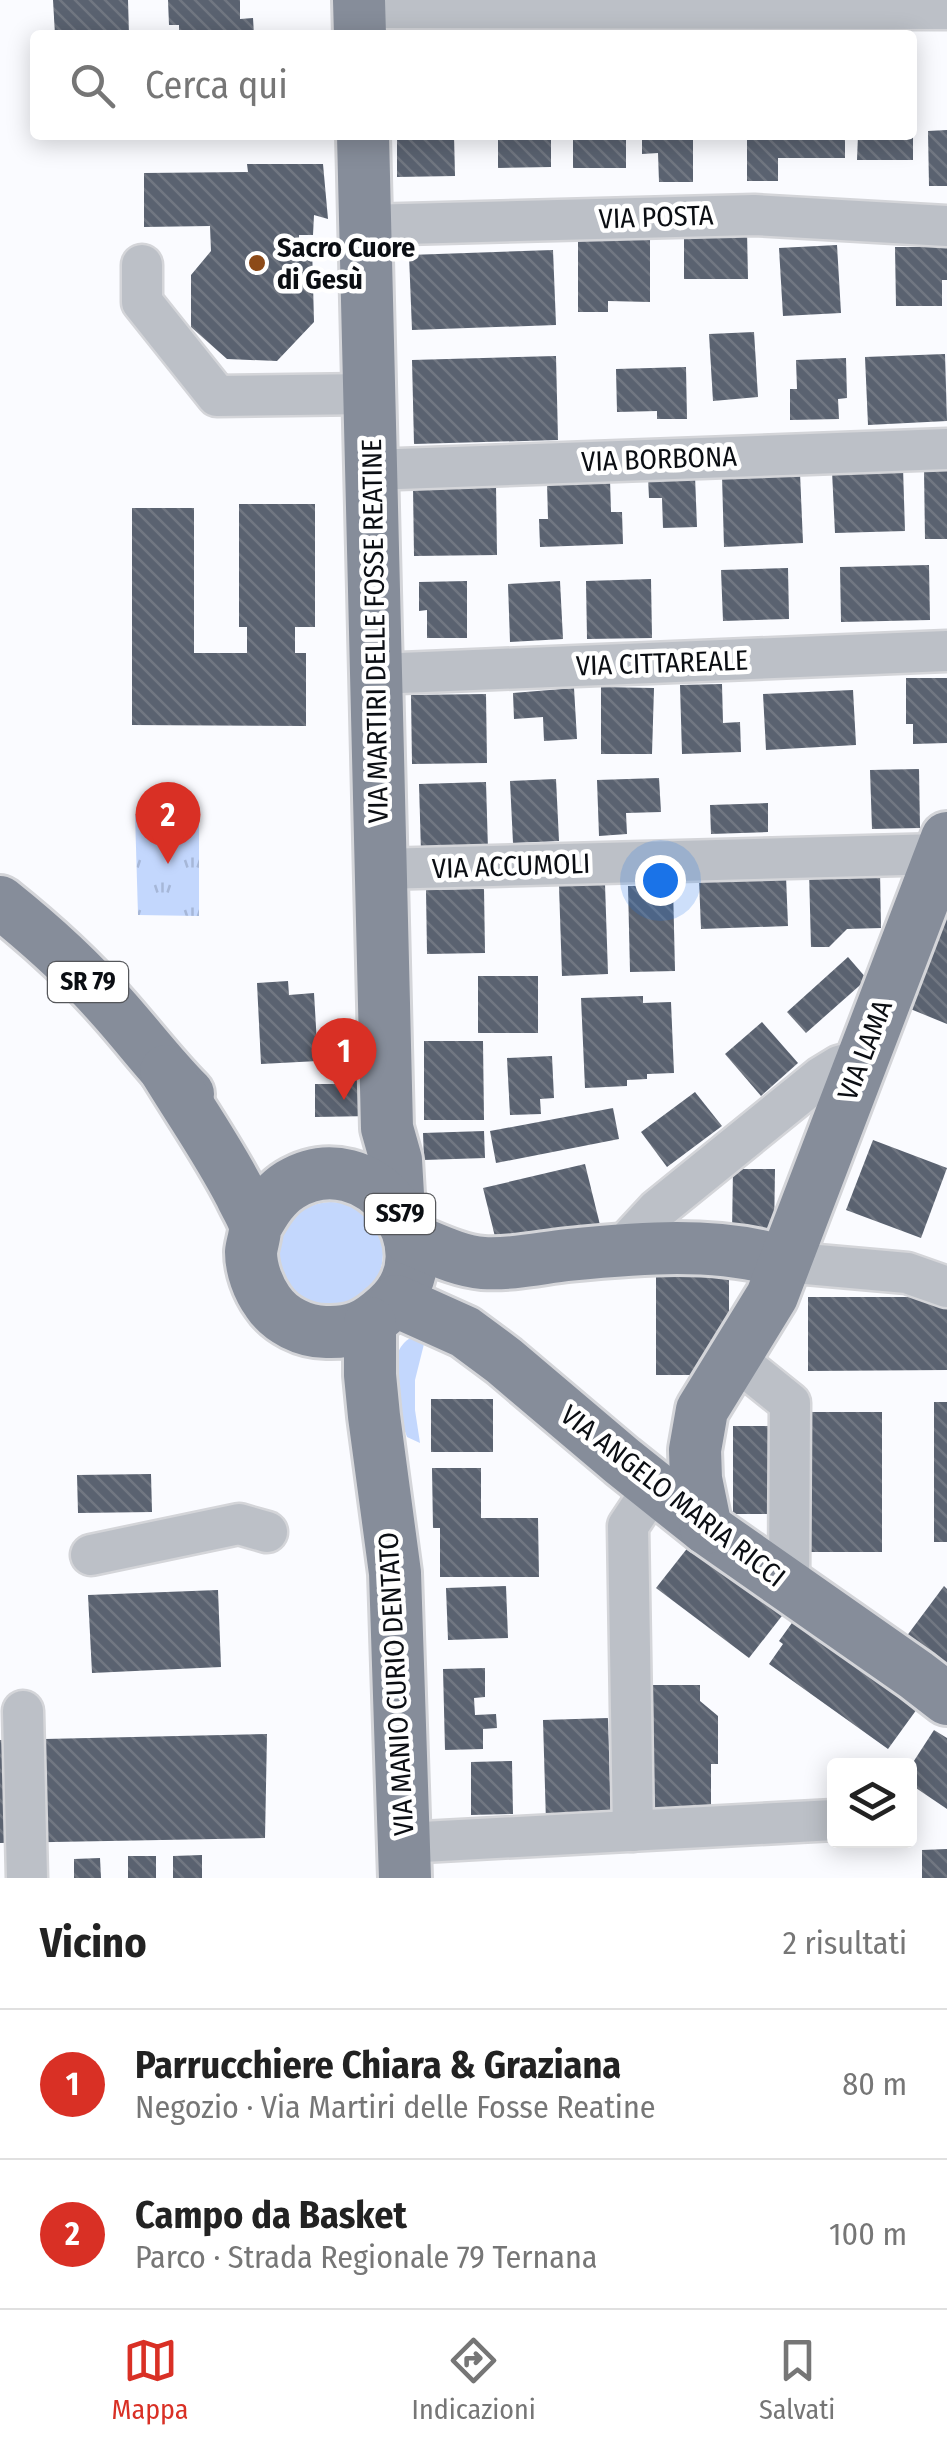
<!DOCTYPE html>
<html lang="it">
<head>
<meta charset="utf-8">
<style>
	:root { --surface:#fff; --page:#f6f6f6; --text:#222; --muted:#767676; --line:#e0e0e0; --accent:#d93025 }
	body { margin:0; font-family:"Fira Sans Condensed",sans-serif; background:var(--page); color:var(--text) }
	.controls { position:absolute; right:30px; bottom:30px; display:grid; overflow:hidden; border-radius:10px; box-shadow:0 5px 25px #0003 }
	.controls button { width:90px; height:90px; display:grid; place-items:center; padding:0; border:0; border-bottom:2px solid var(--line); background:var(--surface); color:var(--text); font:50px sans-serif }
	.you { position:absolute; left:660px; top:880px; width:35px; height:35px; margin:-25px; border:8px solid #fff; border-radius:50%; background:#1a73e8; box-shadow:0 0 0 15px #1a73e833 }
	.badge { display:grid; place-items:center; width:65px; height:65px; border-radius:50%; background:var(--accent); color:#fff; font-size:32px; font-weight:700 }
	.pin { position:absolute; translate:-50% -82px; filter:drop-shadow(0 2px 5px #0008) }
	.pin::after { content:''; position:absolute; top:52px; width:35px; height:30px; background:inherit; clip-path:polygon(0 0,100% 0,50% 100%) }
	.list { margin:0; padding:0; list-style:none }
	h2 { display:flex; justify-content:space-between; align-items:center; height:130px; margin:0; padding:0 40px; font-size:42px }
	h2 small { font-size:32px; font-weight:400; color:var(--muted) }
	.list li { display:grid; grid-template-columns:65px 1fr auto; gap:30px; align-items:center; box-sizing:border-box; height:150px; padding:0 40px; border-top:2px solid var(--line) }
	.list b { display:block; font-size:38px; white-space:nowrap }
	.list p { margin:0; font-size:32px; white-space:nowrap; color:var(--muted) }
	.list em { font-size:32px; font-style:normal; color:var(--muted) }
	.icon { flex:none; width:55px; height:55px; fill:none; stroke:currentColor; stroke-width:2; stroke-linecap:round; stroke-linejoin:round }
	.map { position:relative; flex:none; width:947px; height:1878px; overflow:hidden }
	.search { position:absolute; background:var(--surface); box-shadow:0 5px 25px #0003; left:30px; right:30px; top:30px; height:110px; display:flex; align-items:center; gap:25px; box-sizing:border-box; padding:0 35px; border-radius:10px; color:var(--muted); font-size:38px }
	.sheet { height:430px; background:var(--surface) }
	nav { display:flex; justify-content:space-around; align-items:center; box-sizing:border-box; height:140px; border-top:2px solid var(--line); background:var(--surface); font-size:28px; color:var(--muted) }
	nav a { display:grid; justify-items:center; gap:5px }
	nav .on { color:var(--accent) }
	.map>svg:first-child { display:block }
</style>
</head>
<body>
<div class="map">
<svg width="947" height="1878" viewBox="0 0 947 1878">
	<defs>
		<pattern id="park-tufts" width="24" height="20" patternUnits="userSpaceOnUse" patternTransform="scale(2.5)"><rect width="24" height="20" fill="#c3d7fd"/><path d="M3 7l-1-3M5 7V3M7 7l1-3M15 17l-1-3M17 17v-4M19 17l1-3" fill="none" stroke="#a6b7d8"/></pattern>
		<pattern id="building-back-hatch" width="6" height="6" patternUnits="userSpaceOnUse" patternTransform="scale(2.5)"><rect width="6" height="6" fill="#5a6270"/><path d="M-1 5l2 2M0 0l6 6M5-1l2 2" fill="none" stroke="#717782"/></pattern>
	</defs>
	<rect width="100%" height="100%" fill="#fafbff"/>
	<!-- grass -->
	<g fill="#c3d7fd">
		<circle cx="331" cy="1254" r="52"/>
		<path d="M426 1336 415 1380V1410L420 1443 407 1437C399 1415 385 1362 404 1343 410 1336 418 1337 426 1336Z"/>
	</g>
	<!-- park -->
	<path fill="url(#park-tufts)" d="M135 814H199V916L138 915Z"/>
	<!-- building -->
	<g fill="url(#building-back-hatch)">
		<path d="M53 0H128L129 35H55Z"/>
		<path d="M168 0H240V19L253 18 254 35H179V25H169Z"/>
		<rect x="393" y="26" width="75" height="9"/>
		<path d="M501 26 606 27V35H500Z"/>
		<path d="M947 130V186H929L928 131Z"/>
		<path d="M397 135H454L455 176 397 177Z"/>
		<path d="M498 135H551V167L498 168Z"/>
		<rect x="573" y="135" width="53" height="33"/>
		<path d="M642 135H693V182H659L658 153 642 154Z"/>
		<path d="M747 135H845V158H778V181H747Z"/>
		<path d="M858 135H913V160H857Z"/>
		<path d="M247 164H323L328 219 314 215 313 235H299V244L312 245 314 322 277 361 227 359 191 327V275L211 251 210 226 144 227V173L248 172Z"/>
		<path d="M747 230 748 279H684V231Z"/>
		<path d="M578 237 650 238V302L608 301V312H578Z"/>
		<path d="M837 245 841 313 783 316 779 248Z"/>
		<path d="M895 247H947V280H942V306H896Z"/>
		<path d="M553 250 556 325 412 330 409 255Z"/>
		<path d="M754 332 758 397 713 401 709 334Z"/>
		<path d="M945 354 947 421 868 425 865 357Z"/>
		<path d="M556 356 558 440 414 444 412 360Z"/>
		<path d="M846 358 847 398 838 399 839 419 790 420V389H797L796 360Z"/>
		<path d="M686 367 687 419H657V411L617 412 616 369Z"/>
		<path d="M903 468 905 531 835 533 832 471Z"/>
		<path d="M947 468V539H925L924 469Z"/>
		<path d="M800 473 803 543 724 547 722 476Z"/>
		<path d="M695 476 697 527 663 528 662 498H649L648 477Z"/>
		<path d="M610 480 611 512H622L623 544 540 547 539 519H548L547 482Z"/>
		<path d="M496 485 497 555 414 556 413 486Z"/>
		<path d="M239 504H315V627H295V653H306V726L132 725V508H194V653H247V627H239Z"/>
		<path d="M929 565 930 620 841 622 840 567Z"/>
		<path d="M788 568 789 619 723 621 721 570Z"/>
		<path d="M651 579 652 638 587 639 586 581Z"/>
		<path d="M467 581V638H427V610L419 611V582Z"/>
		<path d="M560 581 563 639 510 642 508 584Z"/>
		<path d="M906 678H947V743L913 744V724H906Z"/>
		<path d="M722 684 723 723 740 722 741 752 682 754 680 685Z"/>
		<path d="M601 687 654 688 652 754H601Z"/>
		<path d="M574 688 577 739 544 741 543 717 514 719 513 693Z"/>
		<path d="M853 690 856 745 766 750 763 694Z"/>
		<path d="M486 694 487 763 412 764 411 695Z"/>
		<path d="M919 769 920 828 872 829 870 770Z"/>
		<path d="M659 778 661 812 626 813 627 834 599 836 597 780Z"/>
		<path d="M556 779 559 841 513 843 510 781Z"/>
		<path d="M486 782 488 850 421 852 419 784Z"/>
		<path d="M768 803V832L711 834 710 805Z"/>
		<path d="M880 870 881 928 847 929 829 947H811L809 871Z"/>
		<path d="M786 876 788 926 701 929 699 880Z"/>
		<path d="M605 884 608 974 562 976 559 886Z"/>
		<path d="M673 885 675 971 630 972 628 886Z"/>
		<path d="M484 889 485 953 427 954 426 890Z"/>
		<path d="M947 913V1024L908 1008Z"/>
		<path d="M848 957 867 979 806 1033 787 1012Z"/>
		<rect x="478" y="976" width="60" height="57"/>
		<path d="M288 981 289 995 314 993 318 1061 261 1064 257 983Z"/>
		<path d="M643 996V1003L671 1002 674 1073 647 1074V1079L627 1080V1086L585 1088 581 998Z"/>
		<path d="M762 1022 798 1063 761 1096 725 1054Z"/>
		<path d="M424 1041H483L484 1120H424Z"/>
		<path d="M339 1056H372V1116L315 1117V1084H339Z"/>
		<path d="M552 1056 554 1098 540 1099 541 1114 510 1115 507 1058Z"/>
		<path d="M695 1092 722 1126 667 1167 641 1132Z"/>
		<path d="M613 1108 619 1139 496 1163 490 1131Z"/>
		<path d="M484 1131 485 1158 424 1160 423 1133Z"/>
		<path d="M873 1140 947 1168 921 1238 846 1210Z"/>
		<path d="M585 1164 601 1229 499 1253 483 1188Z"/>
		<path d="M733 1169H775L774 1233 732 1232Z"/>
		<path d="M656 1272H729V1317L696 1375H656Z"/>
		<path d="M808 1297H947V1370L808 1371Z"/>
		<rect x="431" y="1399" width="62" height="53"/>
		<rect x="934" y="1402" width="13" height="140"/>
		<path d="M809 1412H882V1552H810Z"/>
		<path d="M733 1426H768V1472L778 1473 772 1514H733Z"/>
		<path d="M432 1468H481V1518H538L539 1577H440V1528H433Z"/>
		<path d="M151 1474 152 1512 78 1513 77 1475Z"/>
		<path d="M693 1541 785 1612 749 1658 656 1588Z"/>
		<path d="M506 1586 508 1638 448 1640 446 1588Z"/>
		<path d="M944 1586 947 1589V1675L906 1637Z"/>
		<path d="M218 1590 221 1667 92 1673 88 1595Z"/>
		<path d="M794 1620 917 1709 888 1749 769 1664 783 1644 779 1641Z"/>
		<path d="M485 1668V1697L474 1698 475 1715 496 1714 497 1728 483 1729V1749L445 1750 443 1669Z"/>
		<path d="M653 1685H700V1701L718 1716V1764H711V1808L654 1809Z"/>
		<path d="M608 1718 611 1820 546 1822 543 1720Z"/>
		<path d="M934 1730 947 1738V1809L910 1784V1767Z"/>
		<path d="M267 1734 265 1838 0 1843V1740Z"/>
		<path d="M512 1761 513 1814 471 1815V1762Z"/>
		<path d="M947 1849V1878H922V1850Z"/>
		<path d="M202 1855V1878H173V1856Z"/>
		<rect x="128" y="1856" width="28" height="22"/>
		<path d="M100 1858 101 1878H74V1859Z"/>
	</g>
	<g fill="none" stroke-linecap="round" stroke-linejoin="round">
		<!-- minor casing -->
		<g stroke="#d4d5d9" stroke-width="45">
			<g id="minor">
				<path d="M360 8 947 9"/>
				<path d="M365 225 754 215 947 226"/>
				<path d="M142 265V302L217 396 369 394"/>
				<path d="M371 470 947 449"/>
				<path d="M376 674 947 651"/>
				<path d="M381 869 941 854"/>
				<path d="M620 1250 657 1210 821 1077 839 1066 860 1060"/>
				<path d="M784 1262 907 1273 947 1287"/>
				<path d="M734 1358 790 1403 789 1586"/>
				<path d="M91 1555 239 1524 267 1532"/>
				<path d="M23 1711 27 1878"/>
				<path d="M633 1831 628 1526 654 1487"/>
				<path d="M404 1843 834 1820"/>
			</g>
		</g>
		<!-- major casing -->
		<g stroke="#d4d5d9" stroke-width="58">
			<g id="major">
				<path d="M359 0 360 35"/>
				<path d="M363 135 387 1128 396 1160 399 1212"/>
				<path d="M0 902C40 934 78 968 112 1007 138 1036 161 1067 188 1094"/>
				<path d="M166 1071C191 1112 219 1152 241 1195 245 1204 251 1213 254 1222 257 1232 252 1242 251 1252 251 1269 258 1288 268 1302 280 1320 304 1332 326 1332 353 1333 367 1326 387 1308 455 1249 369 1137 290 1185 274 1195 265 1210 256 1226"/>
				<path d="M410 1239C433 1248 458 1261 483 1263 511 1265 541 1258 568 1255 639 1248 715 1241 784 1262"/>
				<path d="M396 1301 465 1332 504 1361 622 1461 706 1528 916 1675 947 1699"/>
				<path d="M370 1323V1375L374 1416 395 1573 405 1878"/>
				<path d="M706 1528 696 1479 695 1450 702 1410 772 1296 947 838"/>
			</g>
		</g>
		<!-- minor -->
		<use href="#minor" stroke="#bcc0c7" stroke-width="40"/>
		<!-- major -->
		<use href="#major" stroke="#868d9a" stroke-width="52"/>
	</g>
	<!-- markers -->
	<circle fill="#8c4a18" stroke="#fff" stroke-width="4" cx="257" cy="263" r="10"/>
	<g text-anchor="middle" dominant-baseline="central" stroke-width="9" stroke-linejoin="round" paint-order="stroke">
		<!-- shield labels -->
		<g fill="#fff" stroke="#54565a" stroke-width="2.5">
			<rect x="48" y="962" width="80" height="40" rx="8"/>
			<rect x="365" y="1194" width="70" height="40" rx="8"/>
		</g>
		<g font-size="25" font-weight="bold" fill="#0b0e13">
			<text x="88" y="982">SR 79</text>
			<text x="400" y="1214">SS79</text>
		</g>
		<!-- street labels -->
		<g font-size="28" fill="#0b0e13" stroke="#fff">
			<text transform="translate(656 217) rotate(-2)">VIA POSTA</text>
			<text transform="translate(659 459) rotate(-2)">VIA BORBONA</text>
			<text transform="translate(375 631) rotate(-91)">VIA MARTIRI DELLE FOSSE REATINE</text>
			<text transform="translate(662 663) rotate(-2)">VIA CITTAREALE</text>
			<text transform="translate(511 866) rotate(-2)">VIA ACCUMOLI</text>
			<text transform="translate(865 1050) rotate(-69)">VIA LAMA</text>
			<text transform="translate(673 1496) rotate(38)">VIA ANGELO MARIA RICCI</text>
			<text transform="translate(396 1684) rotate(-93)">VIA MANIO CURIO DENTATO</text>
		</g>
		<!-- poi labels -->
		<g font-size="28" font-weight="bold" fill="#0b0e13" stroke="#fff" text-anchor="start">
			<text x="277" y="247">Sacro Cuore<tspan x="277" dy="32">di Gesù</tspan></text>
		</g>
	</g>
</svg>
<div class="controls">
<button><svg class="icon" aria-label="layers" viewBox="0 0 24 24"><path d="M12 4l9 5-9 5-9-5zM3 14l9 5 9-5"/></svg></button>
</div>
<div class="you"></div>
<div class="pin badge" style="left:344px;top:1100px">1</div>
<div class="pin badge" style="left:168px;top:864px">2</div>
<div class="search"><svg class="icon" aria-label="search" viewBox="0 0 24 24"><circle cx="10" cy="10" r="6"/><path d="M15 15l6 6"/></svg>Cerca qui</div>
</div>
<section class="sheet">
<h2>Vicino<small>2 risultati</small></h2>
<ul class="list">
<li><span class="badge">1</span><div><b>Parrucchiere Chiara &amp; Graziana</b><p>Negozio · Via Martiri delle Fosse Reatine</p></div><em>80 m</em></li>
<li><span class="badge">2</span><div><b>Campo da Basket</b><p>Parco · Strada Regionale 79 Ternana</p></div><em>100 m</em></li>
</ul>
</section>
<nav>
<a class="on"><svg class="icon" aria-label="map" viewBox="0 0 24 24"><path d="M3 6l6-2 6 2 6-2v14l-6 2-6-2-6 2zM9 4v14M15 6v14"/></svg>Mappa</a>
<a><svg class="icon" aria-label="directions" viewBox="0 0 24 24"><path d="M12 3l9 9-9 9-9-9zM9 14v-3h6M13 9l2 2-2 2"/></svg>Indicazioni</a>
<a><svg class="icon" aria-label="saved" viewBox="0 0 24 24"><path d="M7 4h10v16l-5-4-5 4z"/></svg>Salvati</a>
</nav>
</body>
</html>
